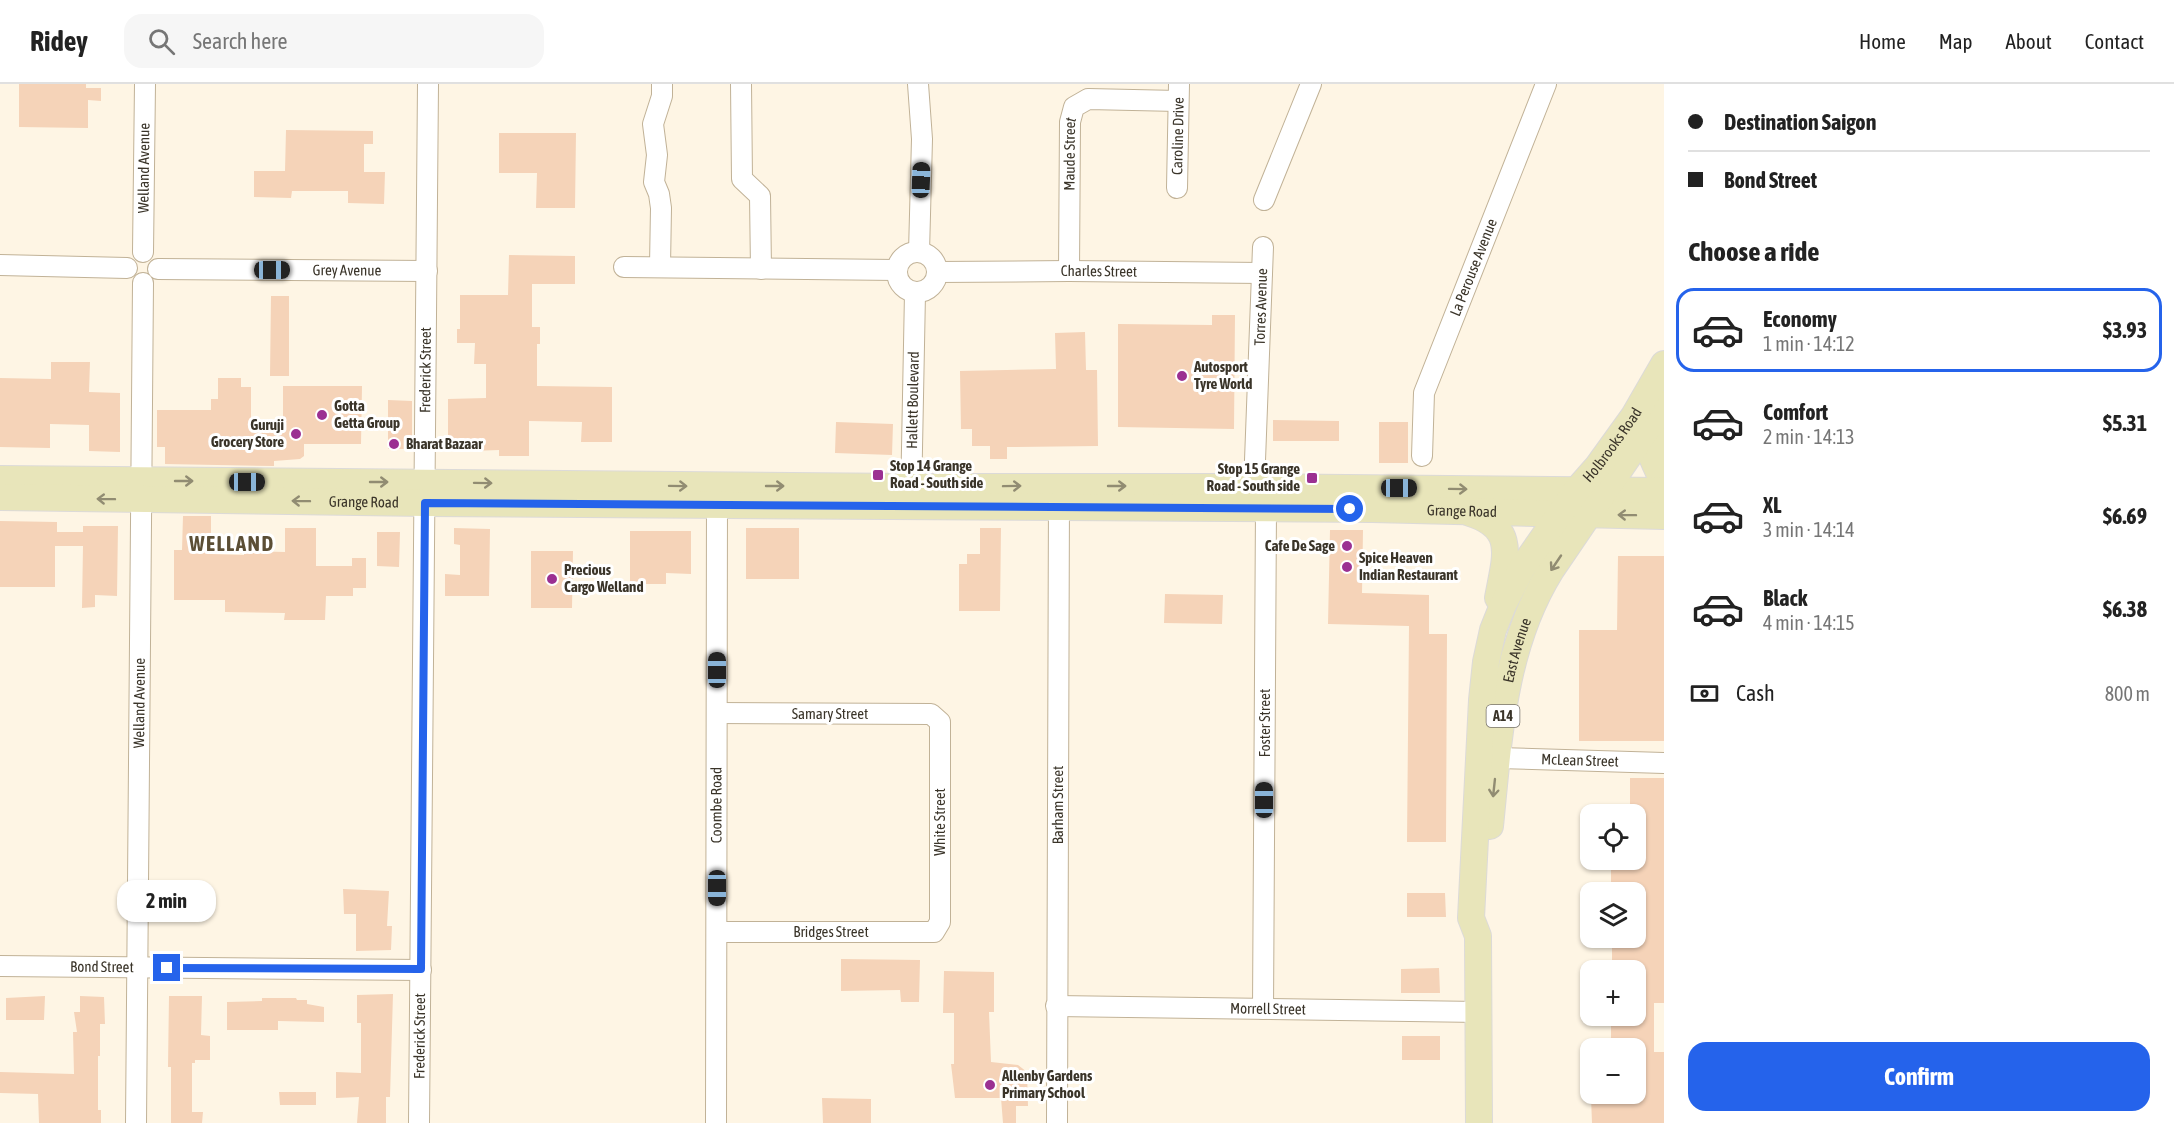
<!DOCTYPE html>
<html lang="en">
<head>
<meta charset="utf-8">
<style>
	:root { --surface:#fff; --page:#f6f6f6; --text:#222; --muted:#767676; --line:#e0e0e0; --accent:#2563eb }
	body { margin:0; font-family:"Asap Condensed",sans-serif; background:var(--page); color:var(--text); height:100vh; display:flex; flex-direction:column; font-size:22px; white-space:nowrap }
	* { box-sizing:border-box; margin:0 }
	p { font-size:20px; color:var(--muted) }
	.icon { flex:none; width:33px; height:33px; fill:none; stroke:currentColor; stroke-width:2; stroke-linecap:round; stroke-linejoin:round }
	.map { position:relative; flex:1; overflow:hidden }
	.side { display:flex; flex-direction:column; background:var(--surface); width:510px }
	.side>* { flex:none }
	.guide { display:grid; align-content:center; height:132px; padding:0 24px; background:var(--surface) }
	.tools { position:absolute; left:1580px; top:720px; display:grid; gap:12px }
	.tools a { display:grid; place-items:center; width:66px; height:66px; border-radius:12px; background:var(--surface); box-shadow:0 2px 4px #0004; font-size:30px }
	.end { position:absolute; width:27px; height:27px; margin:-14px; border:8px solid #2563eb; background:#fff; box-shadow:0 0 0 3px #fff }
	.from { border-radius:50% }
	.bubble { position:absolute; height:42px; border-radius:18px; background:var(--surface); box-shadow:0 2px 4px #0004; font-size:20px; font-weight:700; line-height:42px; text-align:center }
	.car { position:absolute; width:18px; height:36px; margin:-18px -9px; border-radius:8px; box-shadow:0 0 4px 2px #0007; background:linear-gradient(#222 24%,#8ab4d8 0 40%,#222 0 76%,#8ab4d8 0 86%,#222 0) }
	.guide b { display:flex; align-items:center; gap:21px; height:57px; font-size:22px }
	.guide b+b { border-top:2px solid var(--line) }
	.guide i { width:15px; height:15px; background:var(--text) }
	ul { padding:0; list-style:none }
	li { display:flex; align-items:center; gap:18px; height:84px; margin:0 12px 9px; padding:0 12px; border:3px solid transparent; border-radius:18px }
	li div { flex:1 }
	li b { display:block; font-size:22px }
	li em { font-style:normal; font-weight:700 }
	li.current { border-color:var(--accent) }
	li>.icon { width:54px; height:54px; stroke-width:1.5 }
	h2 { padding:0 24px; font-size:27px; line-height:72px }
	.pay { display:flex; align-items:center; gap:15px; height:66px; padding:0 24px; font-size:22px }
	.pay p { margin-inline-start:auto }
	.cta { display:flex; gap:12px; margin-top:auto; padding:12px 24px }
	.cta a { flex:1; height:69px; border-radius:18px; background:var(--accent); color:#fff; font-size:24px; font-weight:700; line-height:69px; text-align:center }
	header { display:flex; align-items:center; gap:36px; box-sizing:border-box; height:84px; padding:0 30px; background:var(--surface); border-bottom:2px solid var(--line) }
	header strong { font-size:28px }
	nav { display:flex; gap:33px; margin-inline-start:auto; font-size:21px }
	.search { width:420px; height:54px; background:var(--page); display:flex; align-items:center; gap:15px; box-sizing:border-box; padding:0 21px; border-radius:18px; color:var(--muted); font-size:22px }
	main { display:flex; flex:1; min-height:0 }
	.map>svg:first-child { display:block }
</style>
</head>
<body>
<header>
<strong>Ridey</strong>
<div class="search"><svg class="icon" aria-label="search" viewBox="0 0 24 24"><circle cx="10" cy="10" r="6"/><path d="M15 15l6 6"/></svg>Search here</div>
<nav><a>Home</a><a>Map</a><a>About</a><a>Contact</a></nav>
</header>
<main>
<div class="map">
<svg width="1664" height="1039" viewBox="0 0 1664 1039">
	<rect width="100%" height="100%" fill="#fef5e4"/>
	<path fill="#f5d3b8" d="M 19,0 L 86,0 L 86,4 L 101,4 L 101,17 L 88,16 L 88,44 L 19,43 Z
		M 286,46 L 373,47 L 373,60 L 364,60 L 364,88 L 385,88 L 384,120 L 348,119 L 348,107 L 292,107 L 291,114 L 254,113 L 254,87 L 285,87 Z
		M 499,49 L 576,49 L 575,124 L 536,124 L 537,89 L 499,89 Z
		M 509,171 L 575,172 L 575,200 L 532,200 L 532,243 L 540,243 L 540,260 L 537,260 L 537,302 L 612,303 L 612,358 L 581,358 L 582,338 L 529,337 L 529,372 L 499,372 L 499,366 L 472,367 L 473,363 L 448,363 L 448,315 L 486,314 L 486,280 L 474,280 L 475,259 L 457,259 L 457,245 L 460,245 L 460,211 L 508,211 Z
		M 271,212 L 289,212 L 289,292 L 270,292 Z
		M 1212,231 L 1235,231 L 1234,345 L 1118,343 L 1118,240 L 1212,241 Z
		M 1085,248 L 1086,286 L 1097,286 L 1098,362 L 1007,363 L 1007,375 L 990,375 L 990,362 L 972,362 L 972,345 L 961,345 L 960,287 L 1056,285 L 1055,249 Z
		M 51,278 L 90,278 L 89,308 L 120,309 L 120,368 L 89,367 L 89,341 L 50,340 L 50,364 L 0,363 L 0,294 L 51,295 Z
		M 218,294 L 241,294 L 241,303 L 251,303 L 251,342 L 283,343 L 283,302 L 362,302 L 361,360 L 304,360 L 304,372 L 300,375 L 274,377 L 274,382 L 165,380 L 165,363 L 157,363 L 157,326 L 211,326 L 211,315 L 218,315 Z
		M 388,316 L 412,317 L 412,365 L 388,365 Z
		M 1273,336 L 1339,337 L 1339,357 L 1273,357 Z
		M 836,338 L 893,340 L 892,371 L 835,369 Z
		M 1379,338 L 1408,338 L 1408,379 L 1379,379 Z
		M 183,432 L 211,432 L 211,470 L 244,471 L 244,467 L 285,468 L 285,444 L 316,444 L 316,482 L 352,482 L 352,474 L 366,474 L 366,504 L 353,504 L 353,512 L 326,512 L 325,536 L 284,536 L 285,529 L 225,528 L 225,516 L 174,516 L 174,466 L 182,466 Z
		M 0,437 L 57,438 L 57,448 L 83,448 L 83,442 L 118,442 L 117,512 L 95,511 L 95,523 L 82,524 L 83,462 L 55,462 L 55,503 L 0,503 Z
		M 454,444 L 490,445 L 489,512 L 445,512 L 445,490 L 460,491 L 460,461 L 454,460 Z
		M 746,444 L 799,444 L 799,495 L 746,495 Z
		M 980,444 L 1001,444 L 1000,527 L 959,527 L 959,480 L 967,480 L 967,470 L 980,470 Z
		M 1330,446 L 1363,446 L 1362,509 L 1429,511 L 1429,550 L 1447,550 L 1446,758 L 1407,758 L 1409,542 L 1328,540 Z
		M 630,447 L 691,447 L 691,490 L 666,489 L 666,500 L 630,500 Z
		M 377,448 L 400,448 L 399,483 L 377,482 Z
		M 531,467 L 573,467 L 572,524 L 531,524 Z
		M 1618,472 L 1664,472 L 1664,657 L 1579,657 L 1579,546 L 1617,546 Z
		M 1165,510 L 1223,511 L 1222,540 L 1164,539 Z
		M 1630,694 L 1664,694 L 1664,919 L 1654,919 L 1654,968 L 1664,968 L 1664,1039 L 1592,1039 L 1591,1013 L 1599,1013 L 1598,1010 L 1635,1010 L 1635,964 L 1611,964 L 1611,932 L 1635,932 L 1635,886 L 1612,886 L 1612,854 L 1635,854 L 1635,808 L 1611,808 L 1611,776 L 1635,776 L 1635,730 L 1630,730 Z
		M 343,805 L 389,807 L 387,842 L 392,842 L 391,866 L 356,867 L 356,830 L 344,830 Z
		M 1407,809 L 1445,809 L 1446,833 L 1407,833 Z
		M 841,875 L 920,876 L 919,918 L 901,918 L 900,906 L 841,907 Z
		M 1439,884 L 1440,909 L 1401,909 L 1401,885 Z
		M 944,887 L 994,888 L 994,928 L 989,928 L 991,978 L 1018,981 L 1027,988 L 1028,1022 L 1016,1022 L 1016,1039 L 1003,1039 L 1001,1014 L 955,1014 L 951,980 L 954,980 L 954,929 L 943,929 Z
		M 393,910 L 390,1013 L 386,1013 L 386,1039 L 357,1039 L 359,1013 L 336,1014 L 336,988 L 361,989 L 361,939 L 357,939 L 357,911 Z
		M 45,912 L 44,936 L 6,936 L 6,914 Z
		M 80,912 L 104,913 L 105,940 L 100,940 L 100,972 L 98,972 L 98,1026 L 101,1026 L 101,1039 L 39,1039 L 38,1010 L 0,1009 L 0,988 L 74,990 L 73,948 L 77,948 L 74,928 L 80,928 Z
		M 169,912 L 202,912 L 201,951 L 210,952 L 210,976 L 195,976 L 195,979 L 192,979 L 192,1028 L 203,1028 L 202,1039 L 171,1039 L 171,983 L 168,983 Z
		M 262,914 L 296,914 L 297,916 L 307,916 L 307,920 L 324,923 L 324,938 L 278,937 L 278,946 L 227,946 L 227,918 L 262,917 Z
		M 1402,952 L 1440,952 L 1440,976 L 1402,976 Z
		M 279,1008 L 316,1008 L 316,1021 L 280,1021 Z
		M 822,1014 L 871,1015 L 871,1039 L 823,1039 Z"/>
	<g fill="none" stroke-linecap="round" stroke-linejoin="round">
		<g stroke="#c1b297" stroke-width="22">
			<g id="minor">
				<path d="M 741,0 L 742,95 L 760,112 L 761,185"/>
				<path d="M 918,0 L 922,55 L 919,168"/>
				<path id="s1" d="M 1177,104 L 1179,0"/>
				<path d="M 1264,116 L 1311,0"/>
				<path d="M 1263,163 L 1254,403 L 1266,424 L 1263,925"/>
				<circle cx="917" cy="188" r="20"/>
				<path id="s2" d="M 143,168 L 145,0"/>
				<path d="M 0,181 L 127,184"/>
				<path d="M 660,182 L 661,124 L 659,110 L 654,98 L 657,71 L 653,40 L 662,12 L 662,0"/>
				<path d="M 624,183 L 896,186"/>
				<path id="s3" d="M 158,185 L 427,187"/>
				<path id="s4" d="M 1069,187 L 1070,38 L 1074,23 L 1088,15 L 1178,17"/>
				<path id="s5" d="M 937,188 L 1069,187 L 1262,189"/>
				<path id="s6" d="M 1422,372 L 1424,309 L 1546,0"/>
				<path id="s7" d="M 911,416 L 915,209"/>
				<path id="s8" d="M 1498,674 L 1664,679"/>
				<path id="s9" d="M 717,848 L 934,848 L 940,838 L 940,638 L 931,630 L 717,629"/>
				<path id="s10" d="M 0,882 L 421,886"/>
				<path id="s11" d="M 1056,922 L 1479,928"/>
				<path id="s12" d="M 136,1039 L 143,199"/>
				<path id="s13" d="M 419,1039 L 428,0"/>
				<path id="s14" d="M 716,1039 L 717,409"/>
				<path id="s15" d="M 1057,1039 L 1059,409"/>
			</g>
		</g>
		<g stroke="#dcdad8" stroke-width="28">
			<g id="major">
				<path d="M 1654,337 L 1652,373 L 1664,400"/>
				<path d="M 0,395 L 911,403 L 1254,403 L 1664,407"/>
				<path id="s16" d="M 0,413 L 425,419 L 1372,425 L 1664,432"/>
				<path d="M 1470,429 C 1518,444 1505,474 1498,514"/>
				<path id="s17" d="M 1490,742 C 1499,654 1503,563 1551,486 L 1664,320"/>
				<path id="s18" d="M 1479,1039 L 1478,852 L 1471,834 L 1482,616 L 1486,578 L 1493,546 L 1503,521 L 1522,484 L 1576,407 L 1598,382 L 1634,332 L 1664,280"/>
			</g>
		</g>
		<use href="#minor" stroke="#fff" stroke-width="20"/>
		<use href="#major" stroke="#e8e5ba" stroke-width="26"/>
	</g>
	<defs><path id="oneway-shaft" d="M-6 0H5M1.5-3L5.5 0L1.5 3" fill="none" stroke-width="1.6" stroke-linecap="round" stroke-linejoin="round" transform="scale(1.5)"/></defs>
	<g stroke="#918c72">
		<use href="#oneway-shaft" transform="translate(184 397)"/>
		<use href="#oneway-shaft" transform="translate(379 398)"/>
		<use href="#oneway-shaft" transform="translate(483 399) rotate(1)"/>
		<use href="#oneway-shaft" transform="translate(678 402) rotate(1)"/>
		<use href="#oneway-shaft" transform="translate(775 402)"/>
		<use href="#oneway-shaft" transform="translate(1012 402) rotate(-1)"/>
		<use href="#oneway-shaft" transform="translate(1117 402)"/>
		<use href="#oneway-shaft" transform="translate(1458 405) rotate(1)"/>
		<use href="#oneway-shaft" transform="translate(106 415) rotate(-179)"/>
		<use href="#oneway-shaft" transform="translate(301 417) rotate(-179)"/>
		<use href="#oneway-shaft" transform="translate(1627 431) rotate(-179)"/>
		<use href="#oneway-shaft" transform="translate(1556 479) rotate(124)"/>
		<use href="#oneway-shaft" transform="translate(1494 704) rotate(96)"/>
	</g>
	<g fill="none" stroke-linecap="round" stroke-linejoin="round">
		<path stroke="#2563eb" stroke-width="8" d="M 167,884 L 421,885 L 425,419 L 1350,425"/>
	</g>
	<g fill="#9b3092" stroke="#fff" stroke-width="2">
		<circle cx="1182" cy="292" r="6"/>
		<circle cx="322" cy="331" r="6"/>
		<circle cx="296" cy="350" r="6"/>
		<circle cx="394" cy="360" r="6"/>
		<rect x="872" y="385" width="12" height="12" rx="3"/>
		<rect x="1306" y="388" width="12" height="12" rx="3"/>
		<circle cx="1347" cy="462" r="6"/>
		<circle cx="1347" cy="483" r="6"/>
		<circle cx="552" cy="495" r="6"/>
		<circle cx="990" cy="1001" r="6"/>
	</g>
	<g text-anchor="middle" stroke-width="6" stroke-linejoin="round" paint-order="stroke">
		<rect fill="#fff" stroke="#757169" stroke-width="1.5" x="1486.5" y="621" width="33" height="22" rx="4.5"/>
		<g font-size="14" font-weight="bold" fill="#3a3429">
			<text x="1503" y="637">A14</text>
		</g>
		<g font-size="15" fill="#3a3429" stroke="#fff">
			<text dy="5" stroke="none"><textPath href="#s1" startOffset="52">Caroline Drive</textPath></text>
			<text dy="5" stroke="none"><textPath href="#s4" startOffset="117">Maude Street</textPath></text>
			<text dy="5" stroke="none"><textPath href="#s2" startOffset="84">Welland Avenue</textPath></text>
			<text dy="5" stroke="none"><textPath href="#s6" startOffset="198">La Perouse Avenue</textPath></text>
			<text dy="5" stroke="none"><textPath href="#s3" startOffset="189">Grey Avenue</textPath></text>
			<text dy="5" stroke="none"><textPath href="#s5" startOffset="162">Charles Street</textPath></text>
			<text transform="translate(1261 223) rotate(-88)" y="5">Torres Avenue</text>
			<text dy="5" stroke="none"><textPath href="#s13" startOffset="753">Frederick Street</textPath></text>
			<text dy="5" stroke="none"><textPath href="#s7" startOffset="100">Hallett Boulevard</textPath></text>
			<text dy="5" stroke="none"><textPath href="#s18" startOffset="717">Holbrooks Road</textPath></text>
			<text dy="5" stroke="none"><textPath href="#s16" startOffset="364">Grange Road</textPath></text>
			<text dy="5" stroke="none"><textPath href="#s16" startOffset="1462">Grange Road</textPath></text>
			<text dy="5" stroke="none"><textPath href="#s17" startOffset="178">East Avenue</textPath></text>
			<text dy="5" stroke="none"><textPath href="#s12" startOffset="420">Welland Avenue</textPath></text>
			<text x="830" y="635">Samary Street</text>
			<text transform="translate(1265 639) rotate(-90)" y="5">Foster Street</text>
			<text dy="5" stroke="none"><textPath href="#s8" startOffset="82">McLean Street</textPath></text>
			<text dy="5" stroke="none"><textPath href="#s14" startOffset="318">Coombe Road</textPath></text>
			<text dy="5" stroke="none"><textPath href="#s15" startOffset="318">Barham Street</textPath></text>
			<text transform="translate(940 738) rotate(-90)" y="5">White Street</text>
			<text dy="5" stroke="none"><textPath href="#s9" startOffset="114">Bridges Street</textPath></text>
			<text dy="5" stroke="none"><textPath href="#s10" startOffset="102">Bond Street</textPath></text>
			<text dy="5" stroke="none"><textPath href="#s11" startOffset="212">Morrell Street</textPath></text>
			<text dy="5" stroke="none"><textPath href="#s13" startOffset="87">Frederick Street</textPath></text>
		</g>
		<g font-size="15" font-weight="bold" fill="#3a3429" stroke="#fff" text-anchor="start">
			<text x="1194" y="288">Autosport<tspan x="1194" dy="17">Tyre World</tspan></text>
			<text x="334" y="327">Gotta<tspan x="334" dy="17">Getta Group</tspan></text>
			<text x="284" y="346" text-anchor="end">Guruji<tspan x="284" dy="17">Grocery Store</tspan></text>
			<text x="406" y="365">Bharat Bazaar</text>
			<text x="890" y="387">Stop 14 Grange<tspan x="890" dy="17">Road - South side</tspan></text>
			<text x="1300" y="390" text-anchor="end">Stop 15 Grange<tspan x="1300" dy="17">Road - South side</tspan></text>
			<text x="1335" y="467" text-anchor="end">Cafe De Sage</text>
			<text x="1359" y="479">Spice Heaven<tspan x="1359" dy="17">Indian Restaurant</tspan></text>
			<text x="564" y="491">Precious<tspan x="564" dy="17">Cargo Welland</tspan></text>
			<text x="1002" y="997">Allenby Gardens<tspan x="1002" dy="17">Primary School</tspan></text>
		</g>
		<g font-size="21" font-weight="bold" letter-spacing="1.5" fill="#5b4e35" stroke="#fff">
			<text x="232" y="467">WELLAND</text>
		</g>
	</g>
</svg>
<div class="tools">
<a><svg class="icon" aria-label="locate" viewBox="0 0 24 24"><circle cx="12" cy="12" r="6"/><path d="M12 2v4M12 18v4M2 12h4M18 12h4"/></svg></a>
<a><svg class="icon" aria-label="layers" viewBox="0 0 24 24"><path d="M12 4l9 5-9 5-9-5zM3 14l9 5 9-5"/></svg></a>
<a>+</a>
<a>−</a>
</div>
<i class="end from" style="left:1350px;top:425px"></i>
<i class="end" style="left:167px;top:884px"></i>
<div class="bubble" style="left:117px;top:796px;width:99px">2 min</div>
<i class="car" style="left:921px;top:96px;rotate:2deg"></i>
<i class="car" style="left:272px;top:186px;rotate:90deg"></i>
<i class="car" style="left:247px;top:398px;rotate:90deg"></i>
<i class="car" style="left:1399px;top:404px;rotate:90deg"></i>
<i class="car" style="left:717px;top:586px;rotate:0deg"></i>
<i class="car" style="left:1264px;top:716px;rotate:0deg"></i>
<i class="car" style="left:717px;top:804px;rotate:180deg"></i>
</div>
<section class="side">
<div class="guide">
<b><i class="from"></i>Destination Saigon</b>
<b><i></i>Bond Street</b>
</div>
<h2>Choose a ride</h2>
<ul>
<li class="current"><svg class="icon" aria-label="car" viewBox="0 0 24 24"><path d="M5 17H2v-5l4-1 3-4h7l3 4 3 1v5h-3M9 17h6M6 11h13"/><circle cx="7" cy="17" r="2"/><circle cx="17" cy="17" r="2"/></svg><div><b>Economy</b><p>1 min · 14:12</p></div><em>$3.93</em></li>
<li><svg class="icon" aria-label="car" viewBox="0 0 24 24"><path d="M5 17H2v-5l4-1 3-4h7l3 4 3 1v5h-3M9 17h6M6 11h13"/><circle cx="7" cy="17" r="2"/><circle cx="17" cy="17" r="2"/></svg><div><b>Comfort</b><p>2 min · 14:13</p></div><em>$5.31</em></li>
<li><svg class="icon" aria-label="car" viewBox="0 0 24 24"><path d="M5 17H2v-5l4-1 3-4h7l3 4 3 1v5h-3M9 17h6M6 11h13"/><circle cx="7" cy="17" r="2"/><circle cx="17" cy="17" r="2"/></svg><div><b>XL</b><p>3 min · 14:14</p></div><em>$6.69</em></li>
<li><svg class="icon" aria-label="car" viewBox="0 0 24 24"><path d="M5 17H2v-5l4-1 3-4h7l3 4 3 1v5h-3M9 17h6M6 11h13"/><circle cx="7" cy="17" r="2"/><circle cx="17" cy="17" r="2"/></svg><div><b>Black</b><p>4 min · 14:15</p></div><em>$6.38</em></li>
</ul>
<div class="pay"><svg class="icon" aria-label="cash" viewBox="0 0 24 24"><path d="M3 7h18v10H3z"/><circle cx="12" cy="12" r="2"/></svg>Cash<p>800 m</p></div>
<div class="cta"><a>Confirm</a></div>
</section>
</main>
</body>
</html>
